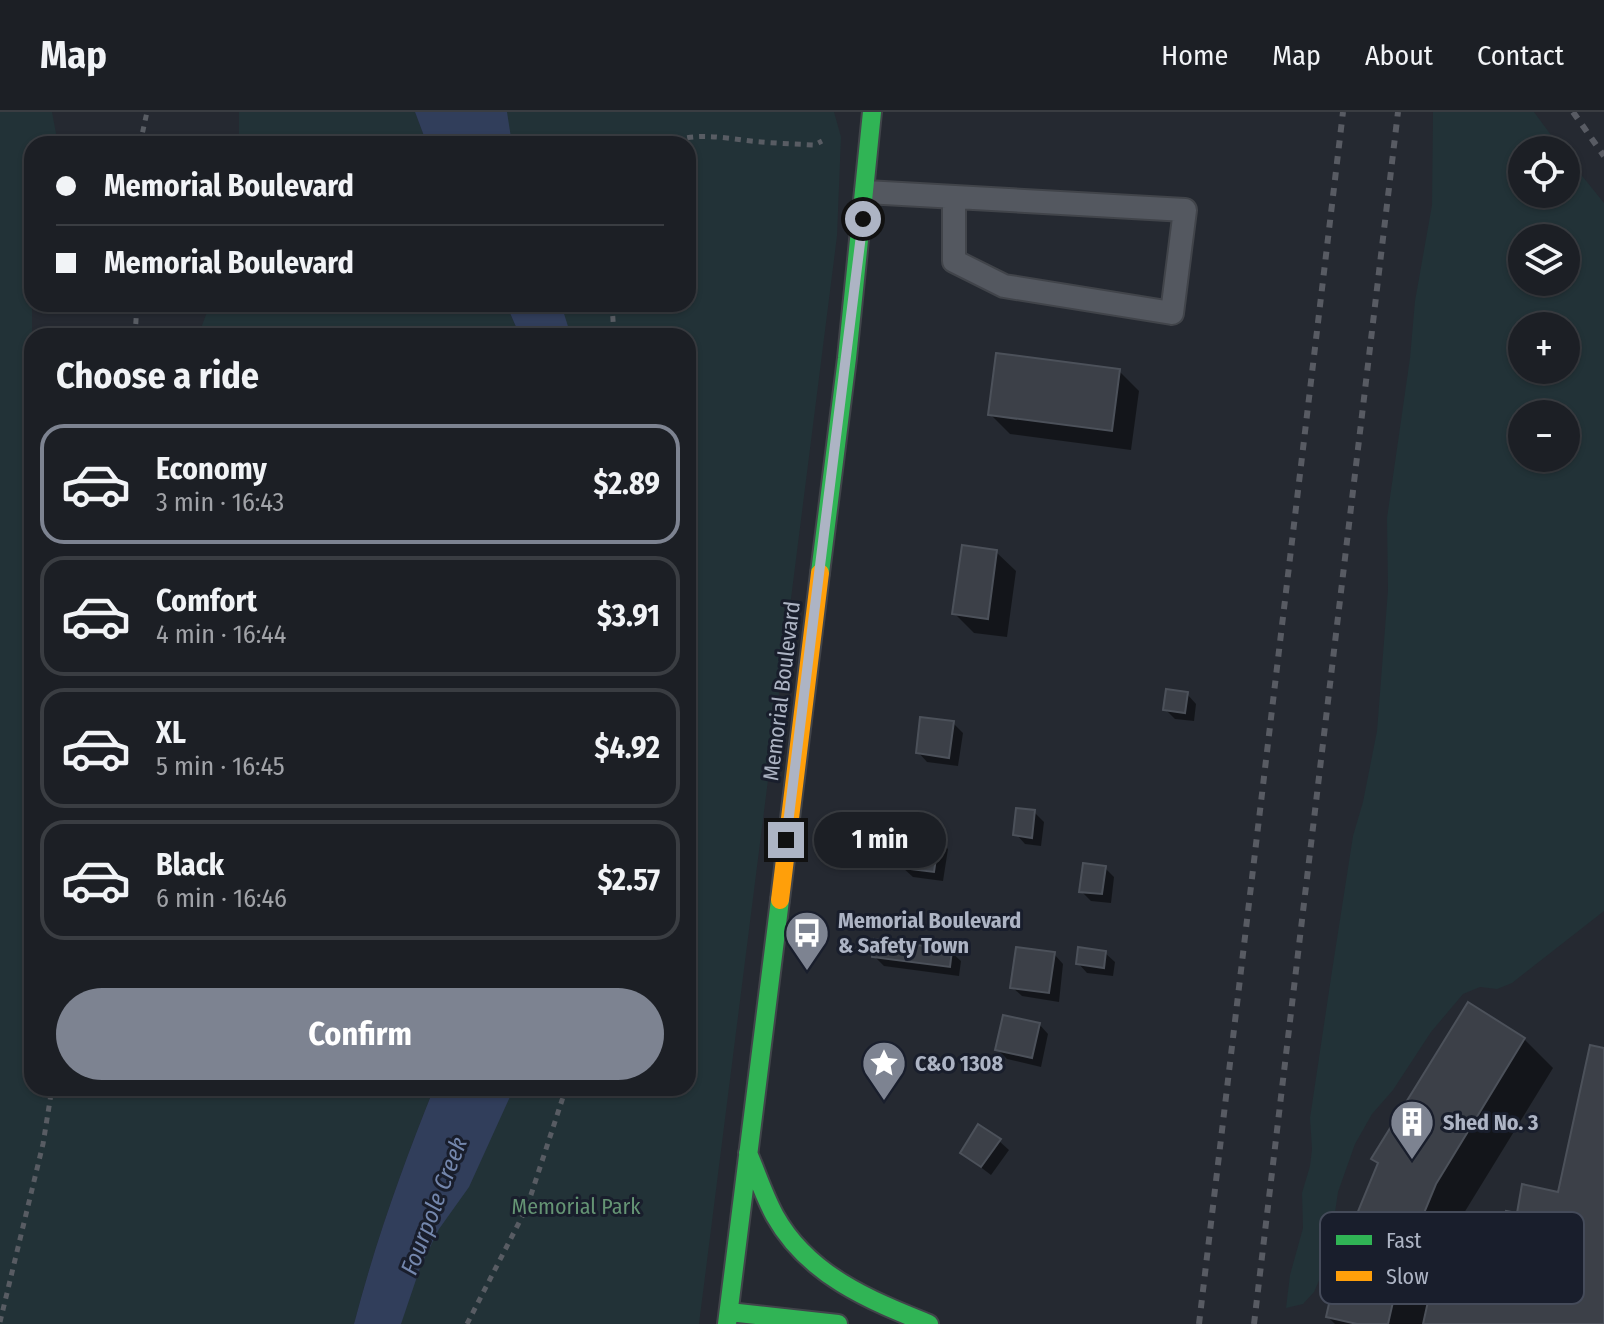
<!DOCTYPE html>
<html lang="en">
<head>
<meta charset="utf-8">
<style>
	:root { --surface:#1c1f25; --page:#292c32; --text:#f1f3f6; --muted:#a0a2a7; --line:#3a3d42; --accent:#7d8391 }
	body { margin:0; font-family:"Fira Sans Condensed",sans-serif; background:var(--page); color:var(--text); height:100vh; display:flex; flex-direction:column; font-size:30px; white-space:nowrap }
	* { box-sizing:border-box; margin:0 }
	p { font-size:26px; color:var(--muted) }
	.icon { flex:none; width:44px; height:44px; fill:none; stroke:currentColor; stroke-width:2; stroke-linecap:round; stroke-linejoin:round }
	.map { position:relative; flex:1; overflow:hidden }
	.panel { position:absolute; left:24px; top:216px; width:672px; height:768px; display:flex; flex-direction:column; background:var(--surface); border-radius:24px; box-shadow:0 2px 6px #0004,0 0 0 2px var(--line) }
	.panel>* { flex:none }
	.banner { position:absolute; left:24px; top:24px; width:672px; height:176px; border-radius:24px; box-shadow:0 2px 6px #0004,0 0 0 2px var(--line); display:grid; align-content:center; height:176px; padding:0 32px; background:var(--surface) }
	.fabs { position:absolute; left:1508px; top:24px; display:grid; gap:16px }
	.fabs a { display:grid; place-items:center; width:72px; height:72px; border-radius:50%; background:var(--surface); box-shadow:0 2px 6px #0004,0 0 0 2px var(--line); font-size:40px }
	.end { position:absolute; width:36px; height:36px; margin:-18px; border:10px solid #adb4c4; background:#111; box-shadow:0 0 0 4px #111 }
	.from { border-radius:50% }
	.bubble { position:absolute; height:56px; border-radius:28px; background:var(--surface); box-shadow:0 2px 6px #0004,0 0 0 2px var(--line); font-size:26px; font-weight:700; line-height:56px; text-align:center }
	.banner b { display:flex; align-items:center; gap:28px; height:76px; font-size:30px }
	.banner b+b { border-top:2px solid var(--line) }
	.banner i { width:20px; height:20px; background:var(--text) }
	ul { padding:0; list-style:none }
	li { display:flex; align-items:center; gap:24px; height:120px; margin:0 16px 12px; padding:0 16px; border:4px solid var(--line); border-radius:24px }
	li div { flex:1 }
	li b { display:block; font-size:30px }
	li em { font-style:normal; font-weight:700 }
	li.current { border-color:var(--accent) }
	li>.icon { width:72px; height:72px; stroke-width:1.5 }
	h2 { padding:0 32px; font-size:36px; line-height:96px }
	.action { display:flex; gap:16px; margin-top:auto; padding:16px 32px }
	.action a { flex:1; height:92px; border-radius:48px; background:var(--accent); color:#fff; font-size:32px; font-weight:700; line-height:92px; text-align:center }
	header { display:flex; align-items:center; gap:48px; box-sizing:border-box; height:112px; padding:0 40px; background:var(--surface); border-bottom:2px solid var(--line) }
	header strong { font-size:38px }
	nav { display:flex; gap:44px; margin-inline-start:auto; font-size:28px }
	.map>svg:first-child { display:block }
</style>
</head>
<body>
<header>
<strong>Map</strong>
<nav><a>Home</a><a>Map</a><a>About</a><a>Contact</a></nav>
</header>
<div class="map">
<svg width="1604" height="1212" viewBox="0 0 1604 1212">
	<rect width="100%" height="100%" fill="#252931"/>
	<path fill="#223237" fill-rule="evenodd" d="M 0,0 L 52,0 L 58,32 L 32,32 L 32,976 L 434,976 C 403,1053 375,1131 354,1212 L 0,1212 Z
		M 239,0 L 415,0 L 427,32 L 239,32 Z
		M 475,0 L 834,0 L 841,25 L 837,124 L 699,1212 L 378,1212 L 489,976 L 688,976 L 688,224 L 546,224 L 538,192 L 688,192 L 688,32 L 486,32 Z
		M 1433,0 L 1534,0 L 1562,38 L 1522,38 L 1522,82 L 1566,82 L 1566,44 L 1604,91 L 1604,799 L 1512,871 L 1497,877 L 1480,875 L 1463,882 L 1431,920 L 1393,978 L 1372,1002 L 1355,1032 L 1338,1080 L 1328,1148 L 1314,1180 L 1303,1192 L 1286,1196 L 1290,1163 L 1303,1116 L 1302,1081 L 1310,1054 L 1312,1037 L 1310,1006 L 1332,859 L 1353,724 L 1363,690 L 1377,619 L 1388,478 L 1387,406 L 1410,246 L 1415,189 L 1432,93 ZM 1522,126 L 1566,126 L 1566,170 L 1522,170 ZM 1522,214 L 1566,214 L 1566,258 L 1522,258 ZM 1522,302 L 1566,302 L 1566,346 L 1522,346 Z
		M 210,192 L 506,192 L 520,224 L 198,224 Z"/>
	<path fill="#313e5b" d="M 415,0 L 507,0 L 512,32 L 427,32 Z
		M 506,192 L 561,192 L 571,224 L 520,224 Z
		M 434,976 L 514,976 L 469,1075 L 439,1117 L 421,1153 L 401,1212 L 354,1212 C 375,1131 403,1053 434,976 Z"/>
	<path fill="#0007" d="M 1119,259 L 1139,279 L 1131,338 L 1010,322 L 990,302 Z
		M 996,440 L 1016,459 L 1007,525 L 974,521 L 954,501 Z
		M 1187,582 L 1196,592 L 1194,609 L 1175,607 L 1165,597 Z
		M 953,611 L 963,621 L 958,654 L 927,650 L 918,640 Z
		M 1034,700 L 1044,710 L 1041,734 L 1025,732 L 1016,722 Z
		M 938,727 L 948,737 L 943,769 L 913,765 L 903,756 Z
		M 1105,756 L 1114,765 L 1111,791 L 1091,789 L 1081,779 Z
		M 951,840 L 961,849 L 959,864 L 884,854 L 874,844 Z
		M 1105,841 L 1115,850 L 1113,864 L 1087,861 L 1078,851 Z
		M 1054,842 L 1063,852 L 1059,890 L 1022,884 L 1012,875 Z
		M 1468,892 L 1524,927 L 1553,956 L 1464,1101 L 1444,1150 L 1494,1161 L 1518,1104 L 1559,1083 L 1604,938 L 1604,1212 L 1335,1212 L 1328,1205 L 1379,1052 L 1374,1047 Z
		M 1039,912 L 1048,922 L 1041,955 L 1007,947 L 998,938 Z
		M 999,1029 L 1009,1038 L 991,1063 L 962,1041 Z"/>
	<path fill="#3c4048" stroke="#4c515a" stroke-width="2" d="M 996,241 L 1120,257 L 1112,319 L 988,303 Z
		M 962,433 L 997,438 L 988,507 L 952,502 Z
		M 1166,577 L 1188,580 L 1185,601 L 1163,598 Z
		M 920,605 L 954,609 L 949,646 L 916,641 Z
		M 1016,696 L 1035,698 L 1032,726 L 1013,723 Z
		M 905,721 L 939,726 L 934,760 L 901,756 Z
		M 1083,751 L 1106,754 L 1102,782 L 1079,780 Z
		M 874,827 L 952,838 L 950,855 L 872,845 Z
		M 1016,835 L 1055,840 L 1049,881 L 1010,876 Z
		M 1078,835 L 1106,839 L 1104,856 L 1076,852 Z
		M 1468,890 L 1525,926 L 1436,1072 L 1400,1159 L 1388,1212 L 1357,1212 L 1326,1205 L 1340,1143 L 1378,1051 L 1371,1047 Z
		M 1003,903 L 1040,911 L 1032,946 L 995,938 Z
		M 1590,933 L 1604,936 L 1604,1212 L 1423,1212 L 1429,1185 L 1400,1178 L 1408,1140 L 1493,1159 L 1506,1099 L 1517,1101 L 1522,1072 L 1558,1080 Z
		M 978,1012 L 1001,1027 L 981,1055 L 960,1041 Z"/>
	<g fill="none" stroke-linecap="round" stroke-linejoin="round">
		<g stroke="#41444a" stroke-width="26">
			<path id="lane" d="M 866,80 L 1185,98 L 1172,201 L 1004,174 L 954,149 L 954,85"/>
		</g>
		<g stroke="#41444a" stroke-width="22">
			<path id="fast" d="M 820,461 L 847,246 L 872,0
				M 748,1041 C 757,1062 764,1084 775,1104 C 808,1163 869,1188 929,1212
				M 729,1200 L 838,1212
				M 727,1212 L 780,788"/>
		</g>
		<g stroke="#41444a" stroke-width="22">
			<path id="slow" d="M 780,788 L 820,461"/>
		</g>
		<path stroke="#585c63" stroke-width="5" stroke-dasharray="6 6" stroke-linecap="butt" d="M 140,32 L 147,0
			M 664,32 C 696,20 717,25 751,29 C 771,31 793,32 814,33 L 822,29
			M 612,192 L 614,224
			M 135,224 L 137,192
			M 0,1210 L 43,1032 L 52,976
			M 467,1212 L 527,1095 L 566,976"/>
		<use href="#lane" stroke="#545860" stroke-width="22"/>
		<use href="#fast" stroke="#30b455" stroke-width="18"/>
		<use href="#slow" stroke="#ff9f0a" stroke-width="18"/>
		<path stroke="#585b63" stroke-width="6" stroke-dasharray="8 8" stroke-linecap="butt" d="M 1573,0 L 1604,44
			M 1199,1212 L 1343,0
			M 1254,1212 L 1398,0"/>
	</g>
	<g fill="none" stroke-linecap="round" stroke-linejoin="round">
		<path stroke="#adb4c4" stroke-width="10" d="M 786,728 L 863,107"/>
	</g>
	<defs>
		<g id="bus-pin" transform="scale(2.3)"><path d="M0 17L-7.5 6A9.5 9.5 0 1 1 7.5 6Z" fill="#7d8391" stroke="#191e2c"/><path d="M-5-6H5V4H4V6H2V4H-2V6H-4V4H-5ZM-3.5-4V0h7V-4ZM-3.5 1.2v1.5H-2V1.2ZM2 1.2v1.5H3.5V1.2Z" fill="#fff"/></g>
		<g id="sight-pin" transform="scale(2.3)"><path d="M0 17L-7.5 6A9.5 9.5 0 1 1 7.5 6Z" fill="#7d8391" stroke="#191e2c"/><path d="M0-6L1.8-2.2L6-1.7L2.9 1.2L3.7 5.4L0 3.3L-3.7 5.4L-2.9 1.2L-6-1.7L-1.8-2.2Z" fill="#fff"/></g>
		<g id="building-pin" transform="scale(2.3)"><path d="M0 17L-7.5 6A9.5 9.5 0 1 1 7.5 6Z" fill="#7d8391" stroke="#191e2c"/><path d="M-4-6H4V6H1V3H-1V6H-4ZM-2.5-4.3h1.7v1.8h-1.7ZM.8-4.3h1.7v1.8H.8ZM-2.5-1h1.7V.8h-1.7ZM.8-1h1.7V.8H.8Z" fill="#fff"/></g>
	</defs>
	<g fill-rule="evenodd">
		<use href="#bus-pin" x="807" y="821"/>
		<use href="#sight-pin" x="884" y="951"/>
		<use href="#building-pin" x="1412" y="1010"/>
	</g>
	<g text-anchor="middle" stroke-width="6" stroke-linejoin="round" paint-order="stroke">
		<g font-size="22" fill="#adb4c4" stroke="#191e2c">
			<text transform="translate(781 579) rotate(-83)" y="8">Memorial Boulevard</text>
		</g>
		<g font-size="22" font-weight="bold" fill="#adb4c4" stroke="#191e2c" text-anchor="start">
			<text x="838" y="816">Memorial Boulevard<tspan x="838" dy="25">&amp; Safety Town</tspan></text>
			<text x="915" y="959">C&amp;O 1308</text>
			<text x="1443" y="1018">Shed No. 3</text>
		</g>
		<g font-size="22" fill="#659474" stroke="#191e2c">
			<text x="576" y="1102">Memorial Park</text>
		</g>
		<g font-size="24" font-style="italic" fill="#7487ad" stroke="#191e2c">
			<text transform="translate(434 1094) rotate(-69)" y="8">Fourpole Creek</text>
		</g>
	</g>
	<rect x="1320" y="1100" width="264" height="92" rx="12" fill="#191e2c" stroke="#454b5a" stroke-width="2"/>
	<rect x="1336" y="1123" width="36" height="10" fill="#30b455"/>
	<rect x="1336" y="1159" width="36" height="10" fill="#ff9f0a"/>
	<g font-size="22" fill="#adb4c4">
		<text x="1386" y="1136">Fast</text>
		<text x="1386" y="1172">Slow</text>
	</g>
</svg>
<div class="fabs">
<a><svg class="icon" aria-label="locate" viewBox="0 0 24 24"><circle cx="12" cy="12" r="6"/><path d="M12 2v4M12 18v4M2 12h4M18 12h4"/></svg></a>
<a><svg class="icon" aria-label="layers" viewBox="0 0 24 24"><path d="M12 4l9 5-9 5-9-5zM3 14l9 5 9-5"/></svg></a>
<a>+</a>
<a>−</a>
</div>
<i class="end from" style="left:863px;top:107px"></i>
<i class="end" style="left:786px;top:728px"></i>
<div class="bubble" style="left:814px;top:700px;width:132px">1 min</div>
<div class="banner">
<b><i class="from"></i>Memorial Boulevard</b>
<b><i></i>Memorial Boulevard</b>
</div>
<section class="panel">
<h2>Choose a ride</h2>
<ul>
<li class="current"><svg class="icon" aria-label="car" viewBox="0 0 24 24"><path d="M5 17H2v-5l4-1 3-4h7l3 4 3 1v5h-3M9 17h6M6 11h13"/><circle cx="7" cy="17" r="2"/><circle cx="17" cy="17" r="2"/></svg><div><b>Economy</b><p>3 min · 16:43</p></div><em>$2.89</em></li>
<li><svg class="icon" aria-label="car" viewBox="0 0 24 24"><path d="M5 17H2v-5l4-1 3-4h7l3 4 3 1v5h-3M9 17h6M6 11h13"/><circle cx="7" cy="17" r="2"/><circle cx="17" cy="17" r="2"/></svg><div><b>Comfort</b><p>4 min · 16:44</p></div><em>$3.91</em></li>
<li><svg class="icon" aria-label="car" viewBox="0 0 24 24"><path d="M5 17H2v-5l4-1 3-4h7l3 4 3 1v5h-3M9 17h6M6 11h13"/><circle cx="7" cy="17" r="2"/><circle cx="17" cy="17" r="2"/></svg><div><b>XL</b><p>5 min · 16:45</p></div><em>$4.92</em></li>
<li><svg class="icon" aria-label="car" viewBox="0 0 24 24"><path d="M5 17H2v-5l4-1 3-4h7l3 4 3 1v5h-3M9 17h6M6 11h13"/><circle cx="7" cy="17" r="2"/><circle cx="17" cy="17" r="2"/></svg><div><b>Black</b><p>6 min · 16:46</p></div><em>$2.57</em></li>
</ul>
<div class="action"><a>Confirm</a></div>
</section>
</div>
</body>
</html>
